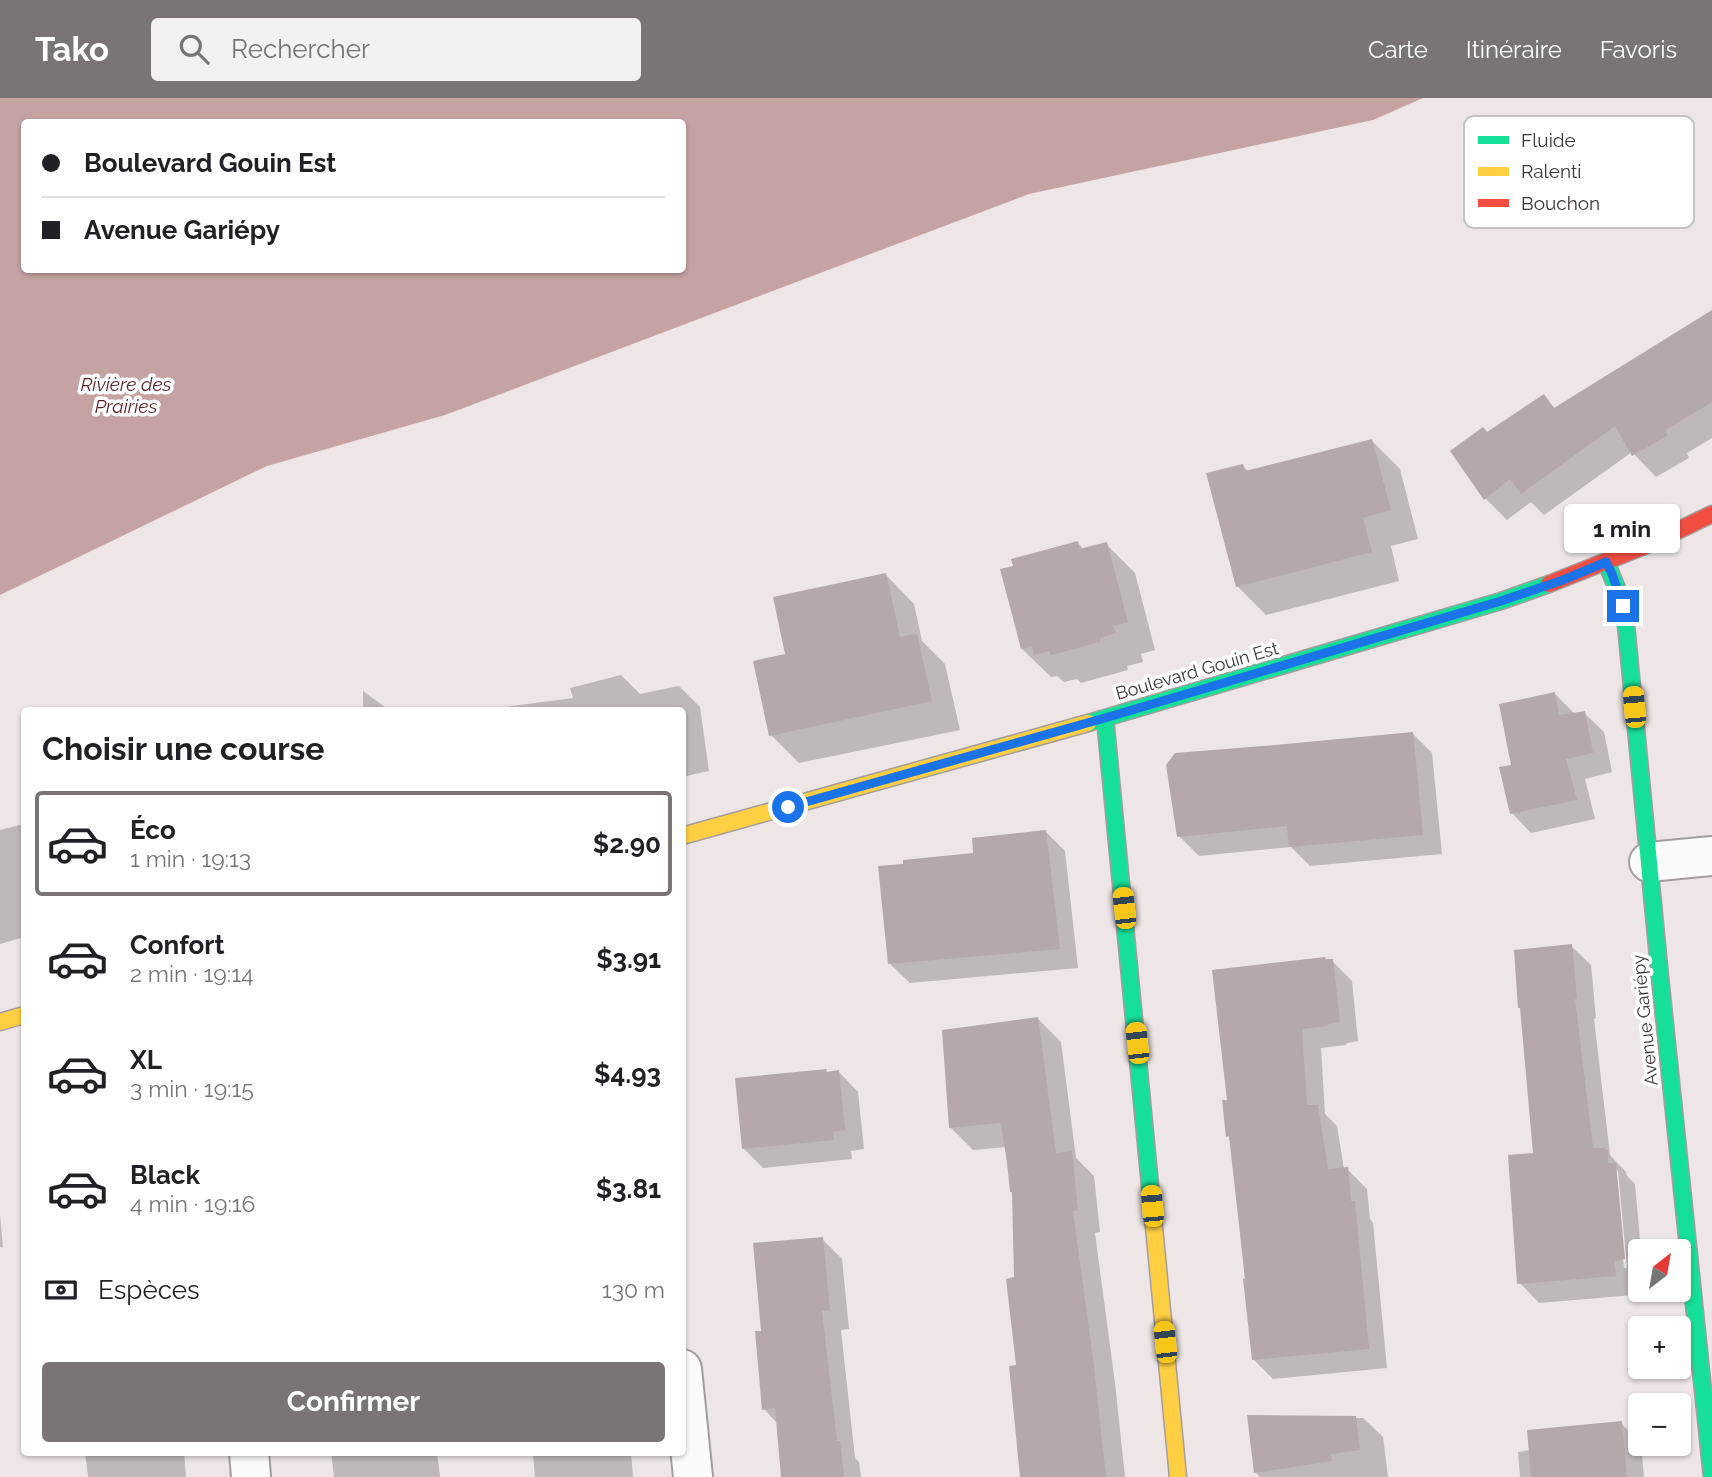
<!DOCTYPE html>
<html lang="fr">
<head>
<meta charset="utf-8">
<style>
	:root { --surface:#fff; --page:#f2f2f2; --text:#202124; --muted:#757577; --line:#e0e0e0; --accent:#7a7474 }
	body { margin:0; font-family:Raleway,sans-serif; background:var(--page); color:var(--text); height:100vh; display:flex; flex-direction:column; font-size:26px; white-space:nowrap }
	* { box-sizing:border-box; margin:0 }
	p { font-size:23px; color:var(--muted) }
	.icon { flex:none; width:38px; height:38px; fill:none; stroke:currentColor; stroke-width:2; stroke-linecap:round; stroke-linejoin:round }
	.map { position:relative; flex:1; overflow:hidden }
	.sheet { position:absolute; left:21px; top:609px; width:665px; height:749px; display:flex; flex-direction:column; background:var(--surface); border-radius:7px; box-shadow:0 2px 5px #0004 }
	.sheet>* { flex:none }
	.guide { position:absolute; left:21px; top:21px; width:665px; height:154px; border-radius:7px; box-shadow:0 2px 5px #0004; display:grid; align-content:center; height:154px; padding:0 21px; background:var(--surface) }
	.needle { width:46px; rotate:31deg }
	.buttons { position:absolute; left:1628px; top:1141px; display:grid; gap:14px }
	.buttons a { display:grid; place-items:center; width:63px; height:63px; border-radius:7px; background:var(--surface); box-shadow:0 2px 5px #0004; font-size:35px }
	.end { position:absolute; width:32px; height:32px; margin:-16px; border:9px solid #1a73e8; background:#fff; box-shadow:0 0 0 4px #fff }
	.from { border-radius:50% }
	.bubble { position:absolute; height:49px; border-radius:7px; background:var(--surface); box-shadow:0 2px 5px #0004; font-size:23px; font-weight:700; line-height:49px; text-align:center }
	.car { position:absolute; width:21px; height:42px; margin:-21px -10px; border-radius:9px; box-shadow:0 0 5px 2px #0007; background:linear-gradient(#f5c518 24%,#345 0 40%,#f5c518 0 76%,#345 0 86%,#f5c518 0) }
	.guide b { display:flex; align-items:center; gap:24px; height:66px; font-size:26px }
	.guide b+b { border-top:2px solid var(--line) }
	.guide i { width:18px; height:18px; background:var(--text) }
	ul { padding:0; list-style:none }
	li { display:flex; align-items:center; gap:21px; height:105px; margin:0 14px 10px; padding:0 7px; border:4px solid transparent; border-radius:7px }
	li div { flex:1 }
	li b { display:block; font-size:26px }
	li em { font-style:normal; font-weight:700 }
	li.selected { border-color:var(--accent) }
	li>.icon { width:63px; height:63px; stroke-width:1.5 }
	h2 { padding:0 21px; font-size:32px; line-height:84px }
	.pay { display:flex; align-items:center; gap:18px; height:77px; padding:0 21px; font-size:26px }
	.pay p { margin-inline-start:auto }
	.button { display:flex; gap:14px; margin-top:auto; padding:14px 21px }
	.button a { flex:1; height:80px; border-radius:7px; background:var(--accent); color:#fff; font-size:28px; font-weight:700; line-height:80px; text-align:center }
	header { display:flex; align-items:center; gap:42px; box-sizing:border-box; height:98px; padding:0 35px; background:var(--accent); color:#fff }
	header strong { font-size:33px }
	nav { display:flex; gap:38px; margin-inline-start:auto; font-size:24px }
	.search { width:490px; height:63px; background:var(--page); display:flex; align-items:center; gap:18px; box-sizing:border-box; padding:0 24px; border-radius:7px; color:var(--muted); font-size:26px }
	.map>svg:first-child { display:block }
</style>
</head>
<body>
<header>
<strong>Tako</strong>
<div class="search"><svg class="icon" aria-label="search" viewBox="0 0 24 24"><circle cx="10" cy="10" r="6"/><path d="M15 15l6 6"/></svg>Rechercher</div>
<nav><a>Carte</a><a>Itinéraire</a><a>Favoris</a></nav>
</header>
<div class="map">
<svg width="1712" height="1379" viewBox="0 0 1712 1379">
	<rect width="100%" height="100%" fill="#eee6e6"/>
	<path fill="#c6a3a3" fill-rule="evenodd" d="M 0,0 L 1423,0 L 1373,22 L 1029,96 L 445,317 L 267,368 L 0,497 ZM 24,24 L 682,24 L 682,172 L 24,172 Z"/>
	<path fill="#0003" fill-rule="evenodd" d="M 1712,215 L 1712,340 L 1687,355 L 1689,360 L 1656,379 L 1632,354 L 1544,417 L 1531,404 L 1507,422 L 1485,400 L 1488,336 L 1543,299 L 1555,311 Z
		M 1372,343 L 1400,371 L 1418,441 L 1391,448 L 1399,483 L 1266,517 L 1237,488 L 1243,368 L 1249,374 Z
		M 1078,445 L 1084,452 L 1106,446 L 1135,475 L 1155,552 L 1141,556 L 1143,564 L 1127,568 L 1128,572 L 1081,585 L 1077,581 L 1064,584 L 1057,578 L 1051,579 L 1022,551 Z
		M 886,477 L 914,506 L 922,543 L 945,566 L 960,632 L 799,665 L 771,637 L 787,558 Z
		M 621,577 L 640,596 L 679,588 L 700,609 L 709,673 L 682,679 L 682,612 L 480,612 L 573,600 L 570,590 Z
		M 363,593 L 389,612 L 363,612 Z
		M 1555,596 L 1575,616 L 1584,615 L 1604,634 L 1612,674 L 1585,681 L 1595,721 L 1531,735 L 1512,715 L 1513,668 Z
		M 1412,635 L 1432,655 L 1442,756 L 1310,768 L 1291,749 L 1199,758 L 1179,738 Z
		M 24,726 L 24,839 L 0,846 L 0,732 Z
		M 1046,734 L 1065,753 L 1078,870 L 910,885 L 890,866 L 975,756 Z
		M 1571,848 L 1591,867 L 1596,920 L 1594,921 L 1610,1057 L 1626,1074 L 1627,1078 L 1635,1086 L 1641,1153 L 1640,1181 L 1633,1182 L 1634,1197 L 1539,1205 L 1520,1185 L 1535,1057 ZM 1614,1069 L 1618,1073 L 1627,1170 L 1624,1170 Z
		M 1332,863 L 1352,883 L 1358,943 L 1347,945 L 1346,947 L 1321,950 L 1325,1016 L 1337,1028 L 1344,1071 L 1347,1071 L 1367,1091 L 1370,1121 L 1373,1125 L 1387,1270 L 1273,1281 L 1253,1261 L 1231,1042 L 1228,1038 L 1228,1003 Z
		M 1038,921 L 1061,944 L 1076,1060 L 1094,1078 L 1100,1134 L 1095,1135 L 1115,1285 L 1125,1379 L 1022,1379 L 1014,1096 L 1011,1094 L 1007,1049 L 973,1052 L 950,1029 Z
		M 826,973 L 828,975 L 839,974 L 858,994 L 864,1051 L 851,1053 L 852,1061 L 763,1070 L 743,1050 Z
		M 0,1118 L 3,1149 L 0,1149 Z
		M 822,1141 L 842,1161 L 849,1231 L 841,1232 L 855,1360 L 859,1364 L 861,1379 L 783,1379 L 778,1326 L 764,1311 L 763,1234 Z
		M 1249,1319 L 1363,1320 L 1383,1339 L 1388,1379 L 1260,1379 L 1255,1374 Z
		M 1621,1325 L 1641,1346 L 1644,1379 L 1520,1379 L 1518,1354 L 1530,1352 Z
		M 85,1354 L 184,1354 L 186,1379 L 88,1379 Z
		M 331,1354 L 437,1354 L 440,1379 L 334,1379 Z
		M 547,1354 L 631,1354 L 633,1379 L 535,1379 L 533,1357 L 547,1356 Z"/>
	<path fill="#b4a8a8" d="M 1712,212 L 1712,304 L 1666,332 L 1668,337 L 1632,358 L 1615,328 L 1521,396 L 1510,381 L 1484,402 L 1450,353 L 1483,329 L 1487,334 L 1544,296 L 1554,310 Z
		M 1372,341 L 1391,412 L 1363,420 L 1372,454 L 1236,489 L 1206,375 L 1243,366 L 1245,373 Z
		M 1078,443 L 1079,451 L 1107,444 L 1128,524 L 1113,528 L 1116,535 L 1100,540 L 1100,544 L 1051,557 L 1049,553 L 1034,557 L 1032,549 L 1021,551 L 1000,471 L 1013,468 L 1011,461 Z
		M 886,475 L 900,539 L 917,536 L 932,603 L 769,638 L 753,563 L 785,556 L 773,499 Z
		M 1555,594 L 1559,617 L 1585,613 L 1593,655 L 1566,661 L 1577,702 L 1510,716 L 1499,669 L 1511,667 L 1499,606 Z
		M 1413,634 L 1423,737 L 1289,749 L 1287,728 L 1177,739 L 1166,667 L 1175,655 L 1275,647 Z
		M 1046,732 L 1060,851 L 888,866 L 878,768 L 903,766 L 903,762 L 973,755 L 972,740 Z
		M 1572,846 L 1577,901 L 1575,901 L 1593,1050 L 1605,1050 L 1605,1052 L 1608,1052 L 1608,1065 L 1616,1065 L 1625,1161 L 1614,1163 L 1616,1178 L 1517,1186 L 1508,1057 L 1533,1055 L 1520,910 L 1518,910 L 1514,852 Z
		M 1325,859 L 1326,861 L 1333,861 L 1340,924 L 1328,926 L 1327,928 L 1302,931 L 1307,1007 L 1318,1007 L 1328,1071 L 1348,1069 L 1351,1103 L 1355,1103 L 1369,1251 L 1252,1262 L 1243,1181 L 1245,1180 L 1229,1038 L 1226,1039 L 1222,1002 L 1227,1002 L 1212,872 Z
		M 1038,919 L 1056,1055 L 1072,1053 L 1078,1112 L 1073,1113 L 1093,1261 L 1106,1379 L 1020,1379 L 1009,1268 L 1016,1267 L 1006,1181 L 1014,1179 L 1012,1094 L 1010,1094 L 1007,1065 L 1001,1025 L 949,1030 L 942,932 Z
		M 827,971 L 826,974 L 839,972 L 845,1032 L 833,1034 L 834,1042 L 742,1051 L 735,980 Z
		M 823,1139 L 830,1212 L 822,1213 L 837,1343 L 840,1343 L 844,1379 L 781,1379 L 775,1310 L 762,1312 L 755,1233 L 761,1233 L 753,1145 Z
		M 1247,1317 L 1356,1318 L 1360,1352 L 1331,1356 L 1332,1363 L 1254,1375 Z
		M 1622,1323 L 1627,1379 L 1531,1379 L 1527,1332 Z"/>
	<g fill="none" stroke-linecap="round" stroke-linejoin="round">
		<g stroke="#a39d9d" stroke-width="42">
			<path id="street" d="M 1649,764 L 1712,758
				M 682,1271 L 693,1379
				M 249,1354 L 251,1379"/>
		</g>
		<g stroke="#a39d9d" stroke-width="19">
			<path id="fast" d="M 1606,464 L 1618,493 L 1626,527 L 1660,879 L 1712,1379
				M 1105,620 L 1152,1108
				M 1088,625 L 1501,503 L 1549,486"/>
		</g>
		<g stroke="#a39d9d" stroke-width="19">
			<path id="slow" d="M 682,738 L 1088,625
				M 0,924 L 24,917
				M 1152,1108 L 1178,1379"/>
		</g>
		<g stroke="#a39d9d" stroke-width="19">
			<path id="jam" d="M 1549,486 L 1652,445 L 1712,416"/>
		</g>
		<use href="#street" stroke="#fcfbfb" stroke-width="38"/>
		<use href="#fast" stroke="#16e098" stroke-width="16"/>
		<use href="#slow" stroke="#ffcf43" stroke-width="16"/>
		<use href="#jam" stroke="#f24e42" stroke-width="16"/>
	</g>
	<g fill="none" stroke-linecap="round" stroke-linejoin="round">
		<path stroke="#1a73e8" stroke-width="9" d="M 788,709 L 1105,620 L 1501,503 L 1563,482 L 1606,464 L 1612,476 L 1623,508"/>
	</g>
	<g text-anchor="middle" stroke-width="7" stroke-linejoin="round" paint-order="stroke">
		<g font-size="18" fill="#3c3737" stroke="#fff">
			<text transform="translate(1197 573) rotate(-16)" y="6">Boulevard Gouin Est</text>
			<text transform="translate(1645 922) rotate(-96)" y="6">Avenue Gariépy</text>
		</g>
		<g font-size="19" font-style="italic" fill="#5a1e23" stroke="#fff">
			<text x="126" y="293">Rivière des<tspan x="126" dy="22">Prairies</tspan></text>
		</g>
	</g>
	<rect x="1464" y="18" width="230" height="112" rx="10" fill="#fff" stroke="#c4c3c3" stroke-width="2"/>
	<rect x="1478" y="38" width="31" height="8" fill="#16e098"/>
	<rect x="1478" y="69" width="31" height="9" fill="#ffcf43"/>
	<rect x="1478" y="101" width="31" height="8" fill="#f24e42"/>
	<g font-size="19" fill="#3c3737">
		<text x="1521" y="49">Fluide</text>
		<text x="1521" y="80">Ralenti</text>
		<text x="1521" y="112">Bouchon</text>
	</g>
</svg>
<div class="buttons">
<a><svg class="needle" viewBox="-14 -14 28 28"><path d="M0-13l5 13h-10z" fill="#e53935"/><path d="M0 13l5-13h-10z" fill="#757577"/></svg></a>
<a>+</a>
<a>−</a>
</div>
<i class="end from" style="left:788px;top:709px"></i>
<i class="end" style="left:1623px;top:508px"></i>
<div class="bubble" style="left:1564px;top:406px;width:116px">1 min</div>
<i class="car" style="left:1634px;top:609px;rotate:355deg"></i>
<i class="car" style="left:1124px;top:810px;rotate:354deg"></i>
<i class="car" style="left:1137px;top:945px;rotate:354deg"></i>
<i class="car" style="left:1152px;top:1108px;rotate:355deg"></i>
<i class="car" style="left:1165px;top:1244px;rotate:354deg"></i>
<div class="guide">
<b><i class="from"></i>Boulevard Gouin Est</b>
<b><i></i>Avenue Gariépy</b>
</div>
<section class="sheet">
<h2>Choisir une course</h2>
<ul>
<li class="selected"><svg class="icon" aria-label="car" viewBox="0 0 24 24"><path d="M5 17H2v-5l4-1 3-4h7l3 4 3 1v5h-3M9 17h6M6 11h13"/><circle cx="7" cy="17" r="2"/><circle cx="17" cy="17" r="2"/></svg><div><b>Éco</b><p>1 min · 19:13</p></div><em>$2.90</em></li>
<li><svg class="icon" aria-label="car" viewBox="0 0 24 24"><path d="M5 17H2v-5l4-1 3-4h7l3 4 3 1v5h-3M9 17h6M6 11h13"/><circle cx="7" cy="17" r="2"/><circle cx="17" cy="17" r="2"/></svg><div><b>Confort</b><p>2 min · 19:14</p></div><em>$3.91</em></li>
<li><svg class="icon" aria-label="car" viewBox="0 0 24 24"><path d="M5 17H2v-5l4-1 3-4h7l3 4 3 1v5h-3M9 17h6M6 11h13"/><circle cx="7" cy="17" r="2"/><circle cx="17" cy="17" r="2"/></svg><div><b>XL</b><p>3 min · 19:15</p></div><em>$4.93</em></li>
<li><svg class="icon" aria-label="car" viewBox="0 0 24 24"><path d="M5 17H2v-5l4-1 3-4h7l3 4 3 1v5h-3M9 17h6M6 11h13"/><circle cx="7" cy="17" r="2"/><circle cx="17" cy="17" r="2"/></svg><div><b>Black</b><p>4 min · 19:16</p></div><em>$3.81</em></li>
</ul>
<div class="pay"><svg class="icon" aria-label="cash" viewBox="0 0 24 24"><path d="M3 7h18v10H3z"/><circle cx="12" cy="12" r="2"/></svg>Espèces<p>130 m</p></div>
<div class="button"><a>Confirmer</a></div>
</section>
</div>
</body>
</html>
